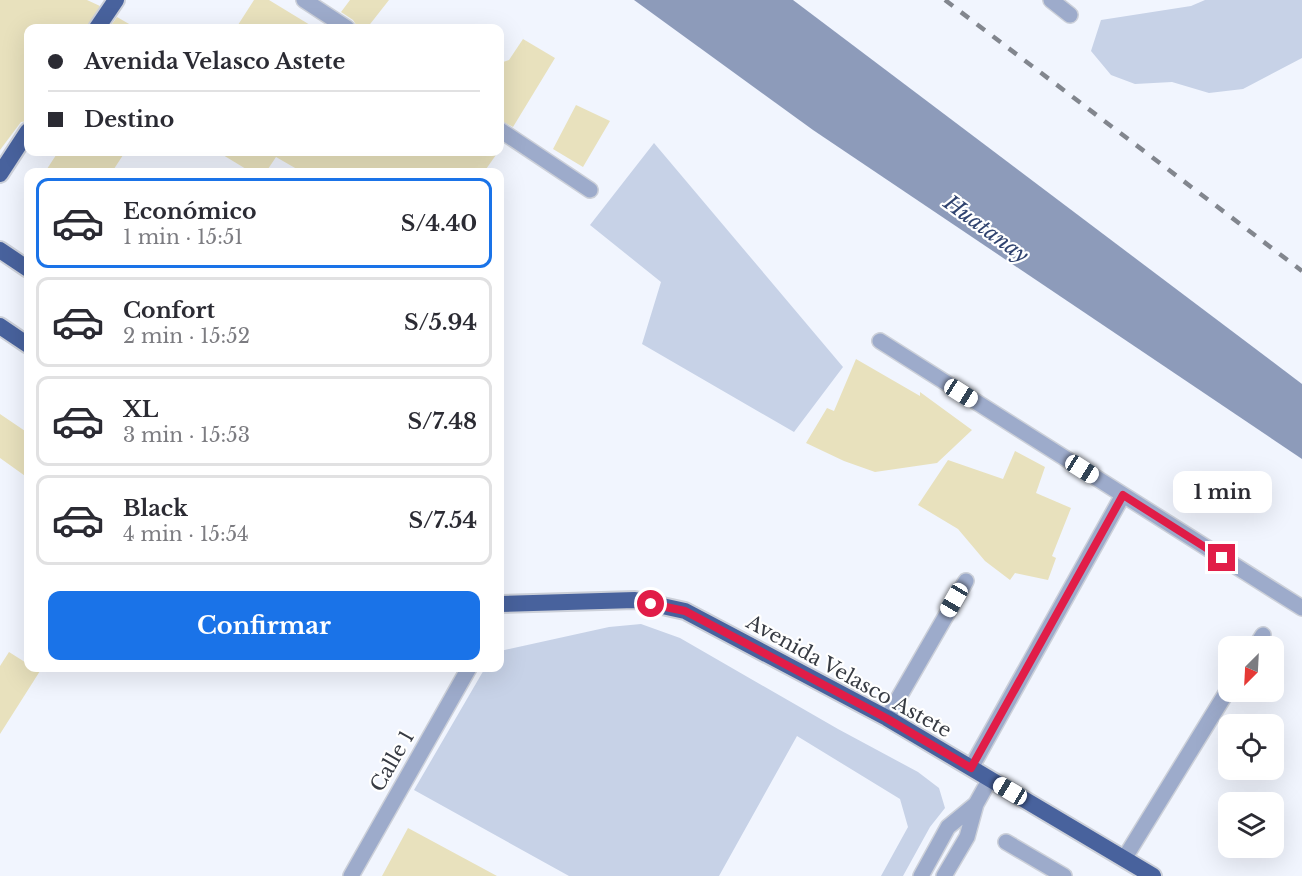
<!DOCTYPE html>
<html lang="es">
<head>
<meta charset="utf-8">
<style>
	:root { --surface:#fff; --page:#f2f2f3; --text:#2b2b33; --muted:#7c7c81; --line:#e1e1e2; --accent:#1a73e8 }
	body { margin:0; font-family:"Libre Baskerville",serif; background:var(--page); color:var(--text); height:100vh; display:flex; flex-direction:column; font-size:22px; white-space:nowrap }
	* { box-sizing:border-box; margin:0 }
	p { font-size:20px; color:var(--muted) }
	.icon { flex:none; width:33px; height:33px; fill:none; stroke:currentColor; stroke-width:2; stroke-linecap:round; stroke-linejoin:round }
	.map { position:relative; flex:1; overflow:hidden }
	.panel { position:absolute; left:24px; top:168px; width:480px; height:504px; display:flex; flex-direction:column; background:var(--surface); border-radius:12px; box-shadow:0 6px 24px #0002 }
	.panel>* { flex:none }
	.top-card { position:absolute; left:24px; top:24px; width:480px; height:132px; border-radius:12px; box-shadow:0 6px 24px #0002; display:grid; align-content:center; height:132px; padding:0 24px; background:var(--surface) }
	.needle { width:39px; rotate:204deg }
	.controls { position:absolute; left:1218px; top:636px; display:grid; gap:12px }
	.controls a { display:grid; place-items:center; width:66px; height:66px; border-radius:12px; background:var(--surface); box-shadow:0 6px 24px #0002; font-size:30px }
	.end { position:absolute; width:27px; height:27px; margin:-14px; border:8px solid #e11d48; background:#fff; box-shadow:0 0 0 3px #fff }
	.from { border-radius:50% }
	.bubble { position:absolute; height:42px; border-radius:12px; background:var(--surface); box-shadow:0 6px 24px #0002; font-size:20px; font-weight:700; line-height:42px; text-align:center }
	.car { position:absolute; width:18px; height:36px; margin:-18px -9px; border-radius:8px; box-shadow:0 0 4px 2px #0007; background:linear-gradient(#fff 24%,#345 0 40%,#fff 0 76%,#345 0 86%,#fff 0) }
	.top-card b { display:flex; align-items:center; gap:21px; height:57px; font-size:22px }
	.top-card b+b { border-top:2px solid var(--line) }
	.top-card i { width:15px; height:15px; background:var(--text) }
	ul { padding:10px 0 0; list-style:none }
	li { display:flex; align-items:center; gap:18px; height:90px; margin:0 12px 9px; padding:0 12px; border:3px solid var(--line); border-radius:12px }
	li div { flex:1 }
	li b { display:block; font-size:22px }
	li em { font-style:normal; font-weight:700 }
	li.active { border-color:var(--accent) }
	li>.icon { width:54px; height:54px; stroke-width:1.5 }
	.cta { display:flex; gap:12px; margin-top:auto; padding:12px 24px }
	.cta a { flex:1; height:69px; border-radius:12px; background:var(--accent); color:#fff; font-size:24px; font-weight:700; line-height:69px; text-align:center }
	.map>svg:first-child { display:block }
</style>
</head>
<body>
<div class="map">
<svg width="1302" height="876" viewBox="0 0 1302 876">
	<rect width="100%" height="100%" fill="#f1f5fe"/>
	<path fill="#c7d2e7" d="M 1205,0 L 1302,0 L 1302,58 L 1243,89 L 1209,93 L 1172,82 L 1135,84 L 1111,75 L 1091,51 L 1101,20 L 1191,6 Z
		M 654,143 L 843,367 L 794,432 L 642,344 L 661,282 L 590,225 Z
		M 641,624 L 680,638 L 838,729 L 918,772 L 939,788 L 945,808 L 930,827 L 903,876 L 881,876 L 908,827 L 900,799 L 797,736 L 719,876 L 569,876 L 414,790 L 485,668 L 500,668 L 500,651 L 609,627 Z"/>
	<path fill="#8d9bba" d="M 634,0 L 793,0 L 1302,384 L 1302,459 L 813,130 Z"/>
	<path fill="#e8e1bd" d="M 0,0 L 87,0 L 100,6 L 87,28 L 28,28 L 28,121 L 21,122 L 0,150 Z
		M 254,0 L 269,0 L 315,28 L 236,28 Z
		M 350,0 L 389,0 L 367,28 L 358,28 L 353,20 L 341,12 Z
		M 117,17 L 136,28 L 109,28 Z
		M 523,39 L 555,58 L 513,127 L 500,120 L 500,63 L 509,60 Z
		M 576,105 L 610,121 L 583,167 L 553,149 Z
		M 58,152 L 125,152 L 112,172 L 45,172 Z
		M 218,152 L 498,152 L 484,172 L 302,172 L 276,157 L 266,172 L 251,172 Z
		M 856,359 L 920,396 L 920,392 L 972,430 L 937,463 L 875,472 L 844,461 L 806,443 L 827,408 L 834,411 Z
		M 0,414 L 28,433 L 28,478 L 0,458 Z
		M 1015,451 L 1045,467 L 1036,493 L 1071,508 L 1052,556 L 1056,558 L 1048,580 L 1015,573 L 1010,580 L 985,561 L 958,529 L 918,505 L 948,460 L 1003,479 Z
		M 9,652 L 28,664 L 28,668 L 40,671 L 0,734 L 0,666 Z
		M 408,828 L 497,876 L 382,876 Z"/>
	<g fill="none" stroke-linecap="round" stroke-linejoin="round">
		<g stroke="#ccd0d9" stroke-width="18">
			<path id="service" d="M 1256,646 L 1263,635
				M 887,718 L 966,581
				M 1006,842 L 1064,876
				M 1124,859 L 1228,690
				M 921,876 L 948,827 L 976,804
				M 944,876 L 967,837 L 976,804 L 990,779"/>
		</g>
		<g stroke="#ccd0d9" stroke-width="18">
			<path id="minor" d="M 304,0 L 347,28
				M 1051,0 L 1070,15
				M 500,130 L 590,190
				M 880,341 L 1302,608
				M 971,768 L 1123,495
				M 351,876 L 469,668"/>
		</g>
		<g stroke="#ccd0d9" stroke-width="20">
			<path id="trunk" d="M 97,28 L 116,0
				M 0,174 L 28,131
				M 0,250 L 28,269
				M 0,326 L 28,345
				M 500,604 L 635,600 L 685,611 L 887,718 L 1153,876"/>
		</g>
		<use href="#service" stroke="#9dabcb" stroke-width="15"/>
		<use href="#minor" stroke="#9dabcb" stroke-width="15"/>
		<use href="#trunk" stroke="#48629d" stroke-width="16"/>
		<path stroke="#82868e" stroke-width="4.5" stroke-dasharray="10 10" stroke-linecap="butt" d="M 945,0 L 1302,271"/>
	</g>
	<g fill="none" stroke-linecap="round" stroke-linejoin="round">
		<path stroke="#e11d48" stroke-width="8" d="M 651,604 L 685,611 L 886,718 L 971,768 L 1123,495 L 1222,558"/>
	</g>
	<g text-anchor="middle" stroke-width="4.5" stroke-linejoin="round" paint-order="stroke">
		<g font-size="20" fill="#373b43" stroke="#fff">
			<text transform="translate(849 676) rotate(29)" y="7">Avenida Velasco Astete</text>
			<text transform="translate(392 761) rotate(-60)" y="7">Calle 1</text>
		</g>
		<g font-size="21" font-style="italic" fill="#30436f" stroke="#fff">
			<text transform="translate(986 229) rotate(36)" y="7">Huatanay</text>
		</g>
	</g>
</svg>
<div class="controls">
<a><svg class="needle" viewBox="-14 -14 28 28"><path d="M0-13l5 13h-10z" fill="#e53935"/><path d="M0 13l5-13h-10z" fill="#7c7c81"/></svg></a>
<a><svg class="icon" aria-label="locate" viewBox="0 0 24 24"><circle cx="12" cy="12" r="6"/><path d="M12 2v4M12 18v4M2 12h4M18 12h4"/></svg></a>
<a><svg class="icon" aria-label="layers" viewBox="0 0 24 24"><path d="M12 4l9 5-9 5-9-5zM3 14l9 5 9-5"/></svg></a>
</div>
<i class="end from" style="left:651px;top:604px"></i>
<i class="end" style="left:1222px;top:558px"></i>
<div class="bubble" style="left:1173px;top:471px;width:99px">1 min</div>
<i class="car" style="left:961px;top:393px;rotate:122deg"></i>
<i class="car" style="left:1082px;top:469px;rotate:122deg"></i>
<i class="car" style="left:954px;top:600px;rotate:210deg"></i>
<i class="car" style="left:1010px;top:791px;rotate:301deg"></i>
<div class="top-card">
<b><i class="from"></i>Avenida Velasco Astete</b>
<b><i></i>Destino</b>
</div>
<section class="panel">
<ul>
<li class="active"><svg class="icon" aria-label="car" viewBox="0 0 24 24"><path d="M5 17H2v-5l4-1 3-4h7l3 4 3 1v5h-3M9 17h6M6 11h13"/><circle cx="7" cy="17" r="2"/><circle cx="17" cy="17" r="2"/></svg><div><b>Económico</b><p>1 min · 15:51</p></div><em>S/4.40</em></li>
<li><svg class="icon" aria-label="car" viewBox="0 0 24 24"><path d="M5 17H2v-5l4-1 3-4h7l3 4 3 1v5h-3M9 17h6M6 11h13"/><circle cx="7" cy="17" r="2"/><circle cx="17" cy="17" r="2"/></svg><div><b>Confort</b><p>2 min · 15:52</p></div><em>S/5.94</em></li>
<li><svg class="icon" aria-label="car" viewBox="0 0 24 24"><path d="M5 17H2v-5l4-1 3-4h7l3 4 3 1v5h-3M9 17h6M6 11h13"/><circle cx="7" cy="17" r="2"/><circle cx="17" cy="17" r="2"/></svg><div><b>XL</b><p>3 min · 15:53</p></div><em>S/7.48</em></li>
<li><svg class="icon" aria-label="car" viewBox="0 0 24 24"><path d="M5 17H2v-5l4-1 3-4h7l3 4 3 1v5h-3M9 17h6M6 11h13"/><circle cx="7" cy="17" r="2"/><circle cx="17" cy="17" r="2"/></svg><div><b>Black</b><p>4 min · 15:54</p></div><em>S/7.54</em></li>
</ul>
<div class="cta"><a>Confirmar</a></div>
</section>
</div>
</body>
</html>
